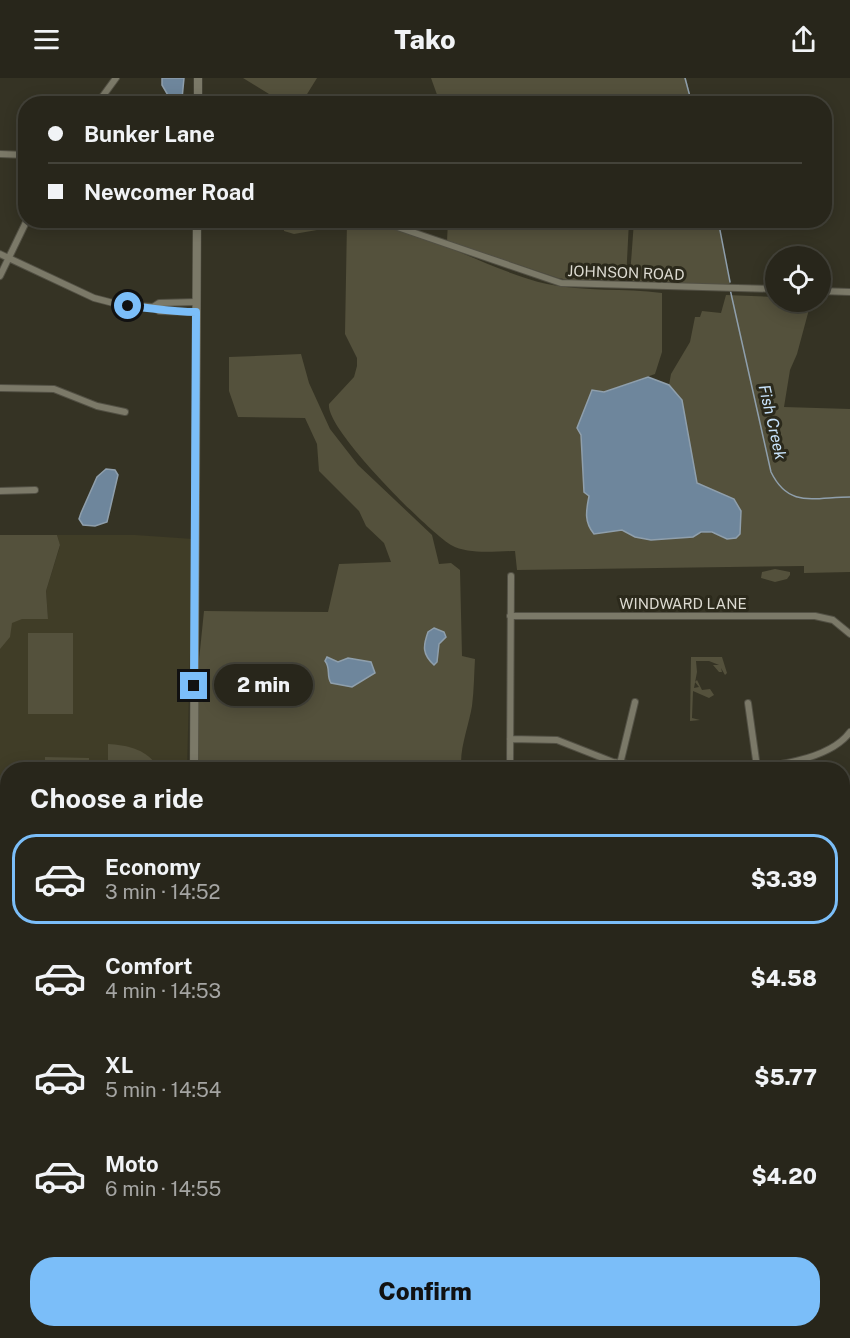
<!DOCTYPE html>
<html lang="en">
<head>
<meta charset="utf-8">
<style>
	:root { --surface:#28261b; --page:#343228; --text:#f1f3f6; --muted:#a5a5a3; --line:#44433a; --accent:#7bbef9 }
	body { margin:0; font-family:"Public Sans",sans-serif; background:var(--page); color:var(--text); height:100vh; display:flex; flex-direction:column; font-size:22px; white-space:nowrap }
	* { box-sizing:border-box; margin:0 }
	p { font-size:20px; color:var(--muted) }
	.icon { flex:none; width:33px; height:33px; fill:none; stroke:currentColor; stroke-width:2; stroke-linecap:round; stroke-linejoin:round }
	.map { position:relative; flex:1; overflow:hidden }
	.panel { position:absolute; left:0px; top:684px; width:850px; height:576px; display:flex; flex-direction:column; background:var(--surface); border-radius:24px 24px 0 0; box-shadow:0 3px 15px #0003,0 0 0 2px var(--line) }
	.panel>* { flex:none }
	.top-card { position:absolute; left:18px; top:18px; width:814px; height:132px; border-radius:24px; box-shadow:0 3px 15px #0003,0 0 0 2px var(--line); display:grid; align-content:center; height:132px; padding:0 30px; background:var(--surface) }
	.tools { position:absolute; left:765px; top:168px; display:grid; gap:12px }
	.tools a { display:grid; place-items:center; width:66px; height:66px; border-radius:50%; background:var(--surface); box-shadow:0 3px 15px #0003,0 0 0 2px var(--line); font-size:30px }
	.end { position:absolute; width:27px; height:27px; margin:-14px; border:8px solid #7bbef9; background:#111; box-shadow:0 0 0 3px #111 }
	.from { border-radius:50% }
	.bubble { position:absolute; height:42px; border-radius:21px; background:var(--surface); box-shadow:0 3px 15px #0003,0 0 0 2px var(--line); font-size:20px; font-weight:800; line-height:42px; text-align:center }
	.top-card b { display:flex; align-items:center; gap:21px; height:57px; font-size:22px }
	.top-card b+b { border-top:2px solid var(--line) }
	.top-card i { width:15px; height:15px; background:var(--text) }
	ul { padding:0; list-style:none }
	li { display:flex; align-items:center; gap:18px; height:90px; margin:0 12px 9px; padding:0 18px; border:3px solid transparent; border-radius:24px }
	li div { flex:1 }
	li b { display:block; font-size:22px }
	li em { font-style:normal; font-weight:800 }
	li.on { border-color:var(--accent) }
	li>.icon { width:54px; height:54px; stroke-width:1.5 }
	h2 { padding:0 30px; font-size:27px; line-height:72px }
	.primary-button { display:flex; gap:12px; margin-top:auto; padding:12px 30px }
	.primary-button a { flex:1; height:69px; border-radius:24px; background:var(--accent); color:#111; font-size:24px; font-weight:800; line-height:69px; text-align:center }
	header { display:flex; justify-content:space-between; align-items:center; height:78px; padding:0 30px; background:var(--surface); font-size:27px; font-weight:800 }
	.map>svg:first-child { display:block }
</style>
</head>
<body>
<header><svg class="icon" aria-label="menu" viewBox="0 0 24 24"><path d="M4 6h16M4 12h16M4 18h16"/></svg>Tako<svg class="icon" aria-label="share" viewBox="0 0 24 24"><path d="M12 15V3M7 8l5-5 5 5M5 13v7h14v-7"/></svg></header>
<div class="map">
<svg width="850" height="1260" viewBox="0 0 850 1260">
	<rect width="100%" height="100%" fill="#353324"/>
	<path fill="#403d27" d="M 57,457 L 135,457 L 193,461 L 187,691 L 8,692 L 8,917 L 0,917 L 0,540 L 48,541 L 46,513 L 60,468 Z
		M 188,1252 L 509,1253 L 503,1260 L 188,1260 Z"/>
	<path fill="#54513c" d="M 243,0 L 317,0 L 304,21 L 269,16 Z
		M 431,0 L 686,0 L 692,25 L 440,25 Z
		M 284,143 L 285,142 L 323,143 L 317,152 L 294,156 L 284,153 Z
		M 347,143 C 412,143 482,191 547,206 C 585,214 624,210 662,215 L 662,274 L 655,296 L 604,314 L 592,312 L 577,350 L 581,356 L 584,414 L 589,417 L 586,435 L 594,456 L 622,452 L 635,459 L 693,459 C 706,451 714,455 727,461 L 740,456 L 741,433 L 734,421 L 697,405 L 682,322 L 669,307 L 671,296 L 690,264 L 695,239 L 700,239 L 702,233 L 721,235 L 726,217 L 775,219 L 776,224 L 811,224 L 797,276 L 790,292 L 784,329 L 850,331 L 850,494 L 804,495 L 804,488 L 517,492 L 515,473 C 495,473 469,477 451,467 C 428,453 325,351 329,326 L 354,299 L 357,288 L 357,280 L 345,256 Z
		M 448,143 L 629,143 L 626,202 L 575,203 L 558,200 L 447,163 Z
		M 634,143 L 718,143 L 730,207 L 632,203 L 630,198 Z
		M 301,276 L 309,305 L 330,351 L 358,387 L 432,457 L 439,486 L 451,485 L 460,492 L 462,578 L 475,581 C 474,597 474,612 472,628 C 469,647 458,675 462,691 L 197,692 L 199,582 L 204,533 L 328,534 L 339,486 L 391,484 L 384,465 L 366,448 L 359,433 L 319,393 L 317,366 L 305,340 L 238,339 L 229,313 L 229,279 Z
		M 0,457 L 57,457 L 60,467 L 46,513 L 48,541 L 22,541 L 12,545 L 10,559 L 0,571 Z
		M 775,491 L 790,494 L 790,497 L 787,501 L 775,504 L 761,500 L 762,494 Z
		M 28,555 L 73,555 L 73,636 L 28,636 Z
		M 691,579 L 722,579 L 727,595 L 725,597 L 721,590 L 722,594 L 719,594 L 713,587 L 719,587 L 709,583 L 696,583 L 697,594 L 694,610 L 699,609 L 695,604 L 697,602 L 702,612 L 710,611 L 714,617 L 709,620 L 693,613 L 692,640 L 700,642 L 690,643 Z
		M 108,666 C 128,667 149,672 159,691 L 108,691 Z
		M 45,679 L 89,680 L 89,691 L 45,691 Z
		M 850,725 L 850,960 L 843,966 L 843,728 Z
		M 7,1133 L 8,1252 L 70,1253 L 77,1260 L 0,1260 L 0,1135 Z
		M 152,1253 L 211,1253 L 211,1260 L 155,1260 Z
		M 309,1253 L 309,1252 L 510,1253 L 504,1260 L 310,1260 Z"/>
	<path fill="#6e869c" stroke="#8f9fac" stroke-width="1.5" d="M 162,0 L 184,0 L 182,21 L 169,19 L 162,7 Z
		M 648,299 L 669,307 L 682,322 L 697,405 L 734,421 L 741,433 L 740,456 L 736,460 L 727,461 L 712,454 L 701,454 L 693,459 L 651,462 L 635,459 L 622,452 L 594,456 C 584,444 586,433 589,418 L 584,414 L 581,357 L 577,350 L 592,312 L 604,314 Z
		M 106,391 L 115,392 L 118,397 L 107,444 L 95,448 L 83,447 L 79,441 L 81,435 L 97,399 Z
		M 434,550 L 444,554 L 446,559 L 439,566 L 437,584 L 434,587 C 422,576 423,568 428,554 Z
		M 327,579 L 338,584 L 348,580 L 371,584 L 375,595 L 352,609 L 331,605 C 326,598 331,590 325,583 Z
		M 850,727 L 850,800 L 843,803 L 843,729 Z
		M 7,1070 L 7,1123 L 0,1123 L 0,1071 Z"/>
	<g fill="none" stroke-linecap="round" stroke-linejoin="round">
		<path stroke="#8f9fac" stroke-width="1.5" d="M 685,0 L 692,26
			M 718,142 L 730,204
			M 730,211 L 771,394 C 789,431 815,419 850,419
			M 0,1207 L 8,1218
			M 30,1252 L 33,1260"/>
		<g stroke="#525044" stroke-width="8">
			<path id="minor" d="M 97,26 L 116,0
				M 0,76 L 26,77
				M 377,142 L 561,205 L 776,211
				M 0,176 L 94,220 L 121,227 L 153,229 L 159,233 L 196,234
				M 0,198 L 27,142
				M 820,213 L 850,214
				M 153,229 L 159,225 L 196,224
				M 0,310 L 54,311 L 97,328 L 125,334
				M 0,413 L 35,412
				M 510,538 L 815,538 L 833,542 L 850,556
				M 748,625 L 757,689
				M 510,661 L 557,662 L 613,684 L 671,692
				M 620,686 L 635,624
				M 510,692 L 511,498
				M 734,692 C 769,689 829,683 850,654
				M 7,1024 L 7,923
				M 843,1027 L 850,1030
				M 843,1179 L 850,1184
				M 843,1201 L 850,1197
				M 109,1252 L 112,1260
				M 704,1252 L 704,1260"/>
		</g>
		<g stroke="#525044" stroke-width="9">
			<path id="tertiary" d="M 198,0 L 198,26
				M 194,692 L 197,142
				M 587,1260 L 589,1252"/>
		</g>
		<g stroke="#525044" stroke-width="10">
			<path id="secondary" d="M 0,923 L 8,923
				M 843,1098 L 850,1100"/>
		</g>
		<use href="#minor" stroke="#7b7968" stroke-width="6"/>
		<use href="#tertiary" stroke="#7b7968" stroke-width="8"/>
		<use href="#secondary" stroke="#847e4f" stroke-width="8"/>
	</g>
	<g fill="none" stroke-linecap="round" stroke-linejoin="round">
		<path stroke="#7bbef9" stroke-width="8" d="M 128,228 C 152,230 172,234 196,234 L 194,608"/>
	</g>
	<g text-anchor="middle" stroke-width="6" stroke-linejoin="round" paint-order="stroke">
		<g font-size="15" fill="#dcdad1" stroke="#2b291b">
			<text transform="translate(626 195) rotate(2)" y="5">JOHNSON ROAD</text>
			<text x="683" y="531">WINDWARD LANE</text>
		</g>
		<g font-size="16" font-style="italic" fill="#c8e3fc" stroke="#2b291b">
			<text transform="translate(773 344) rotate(77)" y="6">Fish Creek</text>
		</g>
	</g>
</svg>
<div class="tools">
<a><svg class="icon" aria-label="locate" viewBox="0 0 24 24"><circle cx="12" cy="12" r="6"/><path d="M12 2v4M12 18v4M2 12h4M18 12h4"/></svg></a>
</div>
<i class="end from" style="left:128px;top:228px"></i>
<i class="end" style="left:194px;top:608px"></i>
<div class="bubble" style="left:214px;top:586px;width:99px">2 min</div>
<div class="top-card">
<b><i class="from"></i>Bunker Lane</b>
<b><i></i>Newcomer Road</b>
</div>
<section class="panel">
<h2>Choose a ride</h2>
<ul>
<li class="on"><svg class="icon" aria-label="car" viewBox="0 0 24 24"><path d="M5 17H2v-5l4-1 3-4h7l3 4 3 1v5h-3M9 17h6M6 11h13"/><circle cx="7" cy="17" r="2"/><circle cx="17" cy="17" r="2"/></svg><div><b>Economy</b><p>3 min · 14:52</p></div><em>$3.39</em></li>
<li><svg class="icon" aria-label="car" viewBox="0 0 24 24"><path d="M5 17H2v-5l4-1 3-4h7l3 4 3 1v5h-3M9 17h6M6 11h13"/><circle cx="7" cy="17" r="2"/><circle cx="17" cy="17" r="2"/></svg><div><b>Comfort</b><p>4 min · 14:53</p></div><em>$4.58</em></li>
<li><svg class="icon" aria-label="car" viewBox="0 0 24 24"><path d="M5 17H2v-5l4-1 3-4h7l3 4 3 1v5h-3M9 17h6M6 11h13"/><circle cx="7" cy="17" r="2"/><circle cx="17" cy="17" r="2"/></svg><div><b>XL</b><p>5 min · 14:54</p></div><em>$5.77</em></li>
<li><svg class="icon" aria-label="car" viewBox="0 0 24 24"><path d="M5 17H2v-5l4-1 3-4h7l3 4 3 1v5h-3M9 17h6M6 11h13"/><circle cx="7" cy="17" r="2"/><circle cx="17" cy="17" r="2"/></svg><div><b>Moto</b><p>6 min · 14:55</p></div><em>$4.20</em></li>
</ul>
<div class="primary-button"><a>Confirm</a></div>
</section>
</div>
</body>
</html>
